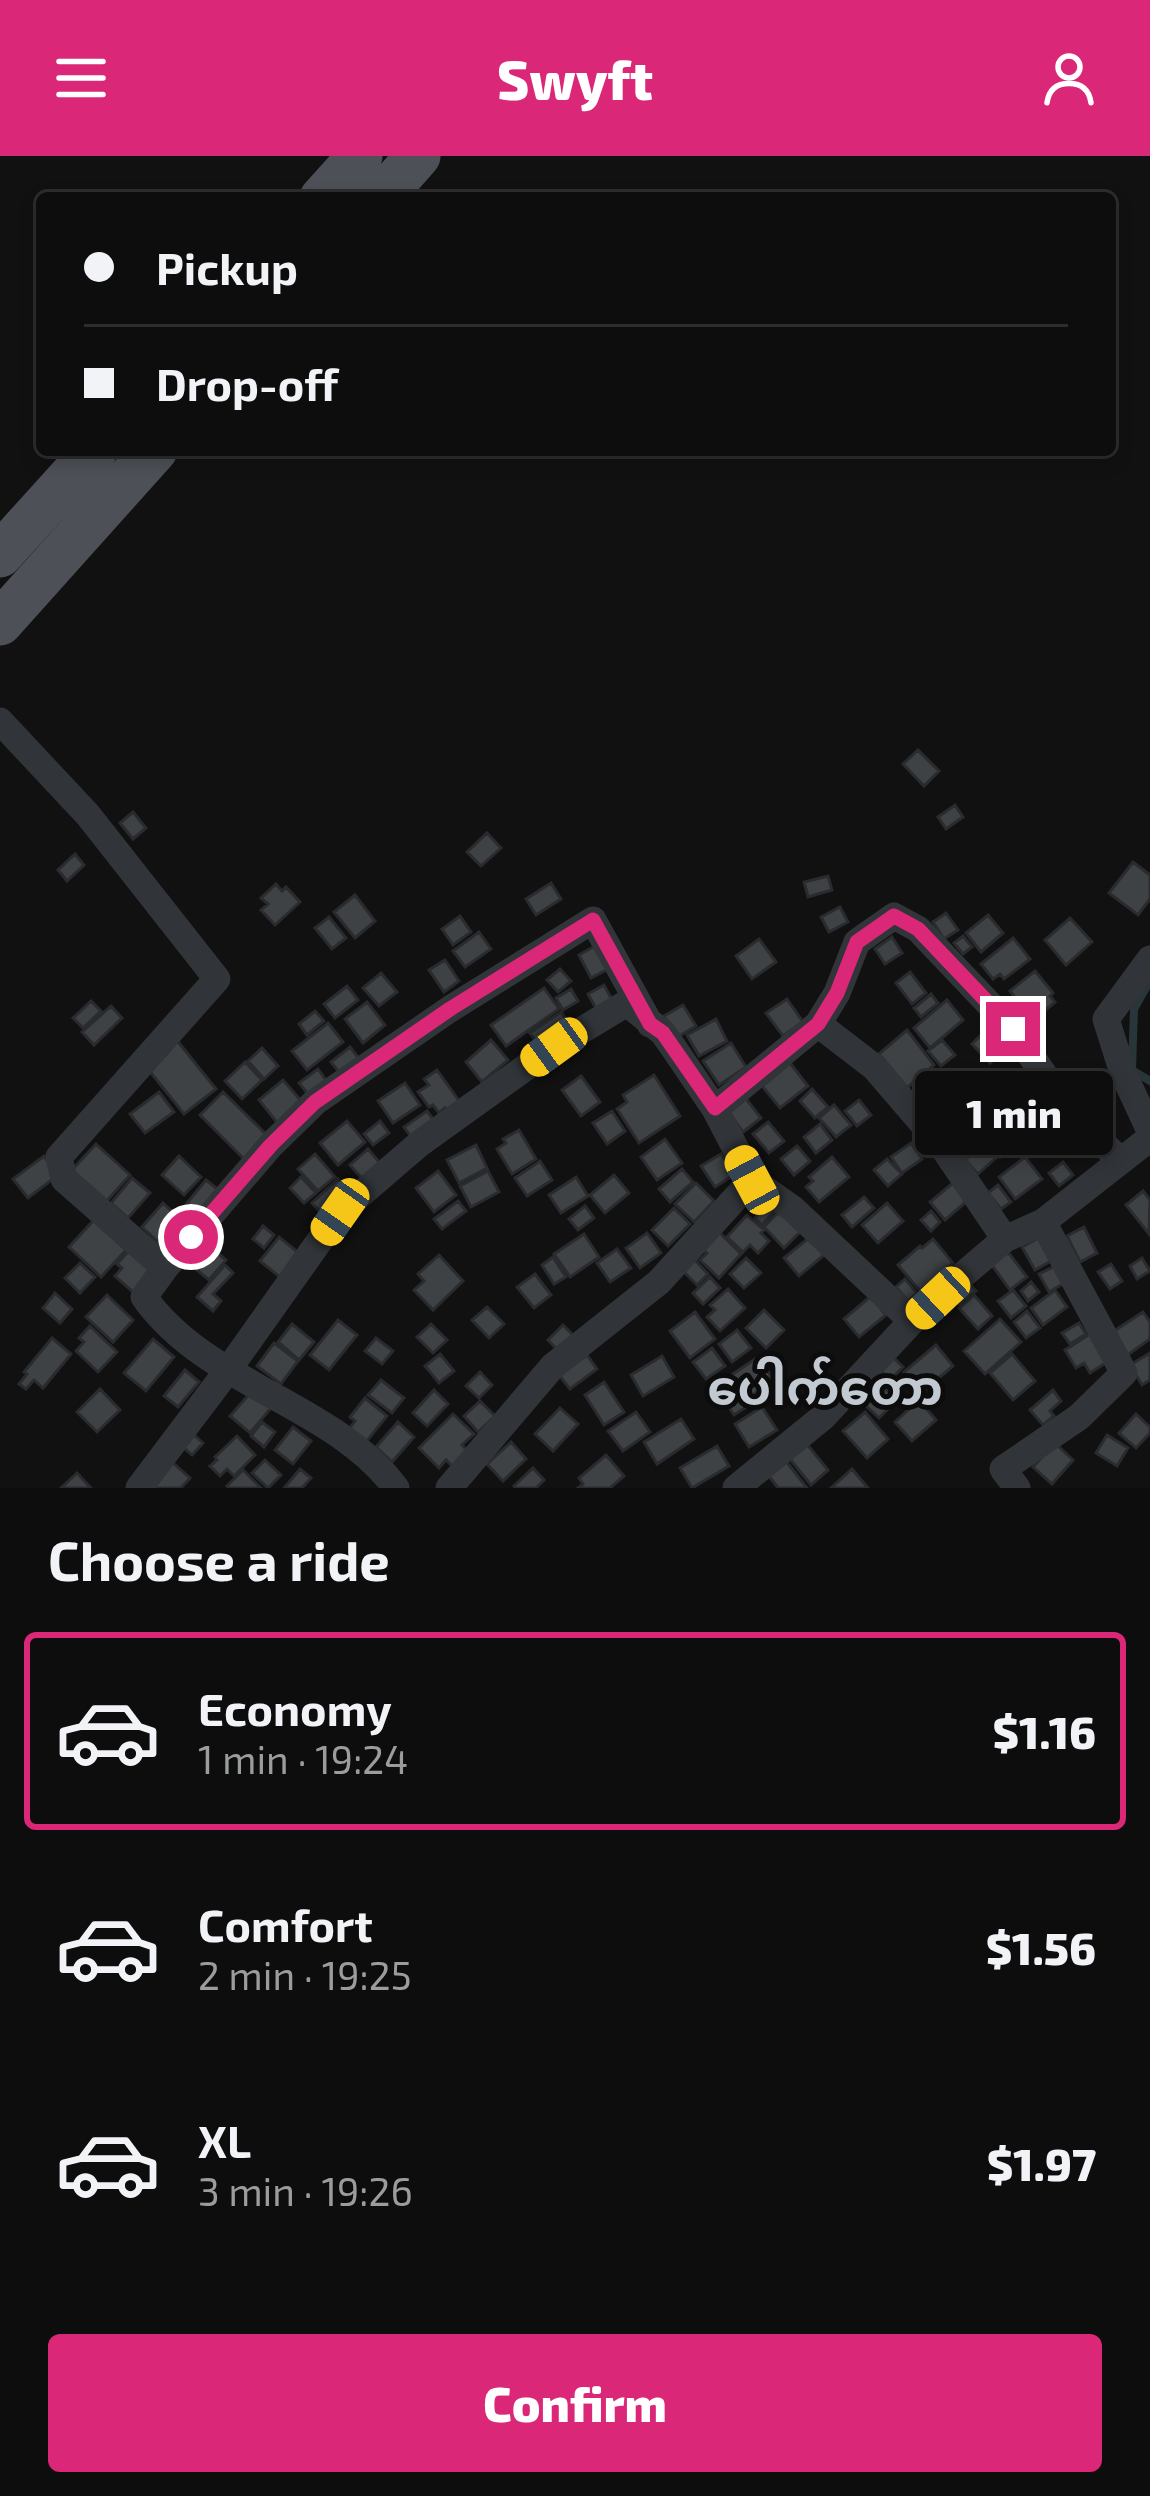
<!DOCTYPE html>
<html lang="en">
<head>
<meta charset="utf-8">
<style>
	:root { --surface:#0d0d0e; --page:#1b1b1c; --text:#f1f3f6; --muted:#9a9c9e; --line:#2d2d2e; --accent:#db2777 }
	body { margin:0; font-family:"Exo 2","Noto Sans Myanmar",sans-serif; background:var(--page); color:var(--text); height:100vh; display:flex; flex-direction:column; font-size:45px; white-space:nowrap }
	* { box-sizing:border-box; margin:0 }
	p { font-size:39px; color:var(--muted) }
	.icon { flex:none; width:66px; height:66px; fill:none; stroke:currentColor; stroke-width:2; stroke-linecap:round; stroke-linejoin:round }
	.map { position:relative; height:1332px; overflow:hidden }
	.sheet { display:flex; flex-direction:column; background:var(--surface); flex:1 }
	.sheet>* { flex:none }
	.top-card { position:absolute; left:36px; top:36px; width:1080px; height:264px; border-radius:12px; box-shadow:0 6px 18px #0003,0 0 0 3px var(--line); display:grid; align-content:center; height:264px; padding:0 48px; background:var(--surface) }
	.end { position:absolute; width:54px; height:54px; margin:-27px; border:15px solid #db2777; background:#fff; box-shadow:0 0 0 6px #fff }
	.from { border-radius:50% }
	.bubble { position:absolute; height:84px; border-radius:12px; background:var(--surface); box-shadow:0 6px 18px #0003,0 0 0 3px var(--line); font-size:39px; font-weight:800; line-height:84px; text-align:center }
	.car { position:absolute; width:36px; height:72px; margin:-36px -18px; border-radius:15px; box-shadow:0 0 9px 3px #0007; background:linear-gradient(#f5c518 24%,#345 0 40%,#f5c518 0 76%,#345 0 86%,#f5c518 0) }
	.top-card b { display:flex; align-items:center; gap:42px; height:114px; font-size:45px }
	.top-card b+b { border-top:3px solid var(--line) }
	.top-card i { width:30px; height:30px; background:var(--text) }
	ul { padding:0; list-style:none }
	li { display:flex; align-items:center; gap:36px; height:198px; margin:0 24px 18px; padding:0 24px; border:6px solid transparent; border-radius:12px }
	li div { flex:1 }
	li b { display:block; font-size:45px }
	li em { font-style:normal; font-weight:800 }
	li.current { border-color:var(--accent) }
	li>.icon { width:108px; height:108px; stroke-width:1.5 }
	h2 { padding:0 48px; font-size:54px; line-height:144px }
	.cta { display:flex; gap:24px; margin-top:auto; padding:24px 48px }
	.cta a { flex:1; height:138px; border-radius:12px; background:var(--accent); color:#fff; font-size:48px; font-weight:800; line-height:138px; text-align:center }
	header { display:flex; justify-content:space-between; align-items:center; height:156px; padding:0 48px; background:var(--accent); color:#fff; font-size:54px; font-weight:800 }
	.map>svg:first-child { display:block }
</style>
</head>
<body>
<header><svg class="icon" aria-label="menu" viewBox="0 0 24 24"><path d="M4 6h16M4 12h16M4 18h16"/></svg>Swyft<svg class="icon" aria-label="person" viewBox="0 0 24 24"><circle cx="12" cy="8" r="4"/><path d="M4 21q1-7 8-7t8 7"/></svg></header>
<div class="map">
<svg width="1150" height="1332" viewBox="0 0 1150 1332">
	<rect width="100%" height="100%" fill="#111112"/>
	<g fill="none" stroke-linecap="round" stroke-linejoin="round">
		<path stroke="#283539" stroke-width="8" d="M 1150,825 L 1134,853 L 1132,914 L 1150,925"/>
	</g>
	<path fill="#3e4245" stroke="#2a2b2e" stroke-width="3" d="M 918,594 L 939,615 L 924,630 L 903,608 Z
		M 955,649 L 963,661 L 946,673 L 938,661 Z
		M 133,656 L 146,672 L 133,683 L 120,667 Z
		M 487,677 L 501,692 L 481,710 L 467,696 Z
		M 75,698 L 84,709 L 67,725 L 58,714 Z
		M 1133,706 L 1150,719 L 1150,743 L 1138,759 L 1109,737 Z
		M 828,720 L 832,734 L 808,741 L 804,726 Z
		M 551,727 L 561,743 L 536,759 L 526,743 Z
		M 276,728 L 282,735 L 286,731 L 300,746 L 275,769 L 261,754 L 268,748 L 261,742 Z
		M 355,739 L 375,765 L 355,782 L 334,756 Z
		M 840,751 L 848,766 L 829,776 L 821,761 Z
		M 946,757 L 958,774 L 944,783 L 933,766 Z
		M 988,759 L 1003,777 L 981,796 L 966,777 Z
		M 460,760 L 471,776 L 453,789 L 442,773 Z
		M 329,761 L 346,782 L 332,793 L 315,772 Z
		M 1070,762 L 1092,786 L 1066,809 L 1045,784 Z
		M 479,776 L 491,793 L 465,811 L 453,795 Z
		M 963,780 L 972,791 L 963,798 L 954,787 Z
		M 892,781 L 902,797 L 885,808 L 875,793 Z
		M 1013,782 L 1030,803 L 1004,823 L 1000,818 L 993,823 L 981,808 Z
		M 759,783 L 776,806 L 752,823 L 736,800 Z
		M 602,786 L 614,810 L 591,822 L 579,799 Z
		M 445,804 L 459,825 L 444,836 L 429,814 Z
		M 560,813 L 571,825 L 558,836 L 547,824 Z
		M 1035,815 L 1053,837 L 1050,840 L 1055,846 L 1040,859 L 1035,852 L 1028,858 L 1010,835 Z
		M 910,816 L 926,837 L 912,848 L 896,827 Z
		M 381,817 L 397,836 L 379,850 L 363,832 Z
		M 604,829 L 615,849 L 599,858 L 588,838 Z
		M 347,830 L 358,844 L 335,862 L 324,848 Z
		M 544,832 L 559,853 L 506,890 L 491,869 Z
		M 571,833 L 578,845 L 563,854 L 556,842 Z
		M 931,838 L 938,847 L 921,861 L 914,852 Z
		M 787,843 L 803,866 L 783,880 L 766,857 Z
		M 947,844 L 963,864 L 930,892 L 914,872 Z
		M 91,845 L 101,855 L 83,872 L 73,862 Z
		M 367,846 L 385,869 L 363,887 L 345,863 Z
		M 683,849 L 696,870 L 676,882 L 664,860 Z
		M 111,850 L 122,862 L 94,889 L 82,876 Z
		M 315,855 L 324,865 L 307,879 L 299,868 Z
		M 561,856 L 574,875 L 543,897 L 530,877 Z
		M 716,863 L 727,885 L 699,900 L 687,879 Z
		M 328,867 L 343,886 L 307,914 L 292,895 Z
		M 907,874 L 934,909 L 907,932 L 879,898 Z
		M 985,875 L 1003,894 L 990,907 L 972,888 Z
		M 175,882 L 216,933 L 184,958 L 147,912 Z
		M 491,884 L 508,904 L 482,926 L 466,906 Z
		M 942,884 L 955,899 L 941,910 L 928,895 Z
		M 731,887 L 746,911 L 719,929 L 703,905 Z
		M 350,891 L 367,913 L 348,927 L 331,906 Z
		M 262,892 L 278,910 L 264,923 L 248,905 Z
		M 245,906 L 262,924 L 242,943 L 225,925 Z
		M 790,907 L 808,930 L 780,952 L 762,930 Z
		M 318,913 L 333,934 L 316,948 L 299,927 Z
		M 437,914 L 462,949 L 449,958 L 445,952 L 439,957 L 433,949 L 429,951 L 418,936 L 429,929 L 424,923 Z
		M 654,919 L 680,960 L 639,987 L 617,953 L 627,946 L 623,939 Z
		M 581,920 L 600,946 L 581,960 L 562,934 Z
		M 283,924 L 304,948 L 279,969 L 259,944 Z
		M 405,927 L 420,949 L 393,967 L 378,945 Z
		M 1004,927 L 1012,937 L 999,949 L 991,939 Z
		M 812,933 L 828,951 L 815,962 L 800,945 Z
		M 159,936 L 174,956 L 145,977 L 130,958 Z
		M 223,936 L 281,993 L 258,1017 L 200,959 Z
		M 744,940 L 761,962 L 743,976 L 726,953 Z
		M 859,944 L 871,959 L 857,970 L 845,955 Z
		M 980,944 L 993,959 L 979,971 L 966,957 Z
		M 834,949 L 851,969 L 836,981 L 819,962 Z
		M 427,955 L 439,971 L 416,988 L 404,971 Z
		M 612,955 L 625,975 L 607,988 L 593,967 Z
		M 1061,959 L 1073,972 L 1056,986 L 1045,973 Z
		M 347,965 L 365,986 L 338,1009 L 320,987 Z
		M 380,965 L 389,977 L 373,989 L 364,978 Z
		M 768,966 L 784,985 L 769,997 L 753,978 Z
		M 820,968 L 832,984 L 816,997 L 804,981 Z
		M 962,968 L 976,985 L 962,998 L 947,981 Z
		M 997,968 L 1015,987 L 1000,1001 L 983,982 Z
		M 519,974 L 536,1003 L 512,1018 L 497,993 L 506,987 L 503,983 Z
		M 665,983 L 682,1007 L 657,1024 L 641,1001 Z
		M 911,987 L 922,1003 L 902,1017 L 891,1001 Z
		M 984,987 L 997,1001 L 978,1018 L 965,1004 Z
		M 96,988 L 130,1019 L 104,1048 L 70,1016 Z
		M 476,989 L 487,1012 L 459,1027 L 447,1004 Z
		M 797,990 L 810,1005 L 794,1019 L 781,1003 Z
		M 368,993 L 381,1008 L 363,1024 L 350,1009 Z
		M 315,998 L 335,1021 L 318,1035 L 298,1013 Z
		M 721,998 L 734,1019 L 715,1031 L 701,1010 Z
		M 44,1000 L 58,1019 L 28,1042 L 13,1023 Z
		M 179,1000 L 201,1021 L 184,1039 L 162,1019 Z
		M 832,1001 L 849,1021 L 819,1046 L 806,1031 L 813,1025 L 809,1021 Z
		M 1025,1001 L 1042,1023 L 1015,1043 L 999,1021 Z
		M 887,1003 L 902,1018 L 888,1030 L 874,1014 Z
		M 540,1005 L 552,1024 L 527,1040 L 515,1022 Z
		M 1063,1006 L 1073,1019 L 1059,1030 L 1049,1017 Z
		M 682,1013 L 693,1026 L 670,1046 L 659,1033 Z
		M 438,1015 L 456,1039 L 434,1056 L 416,1032 Z
		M 488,1015 L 499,1036 L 471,1051 L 460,1030 Z
		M 614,1019 L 629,1037 L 605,1057 L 590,1039 Z
		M 301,1021 L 316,1037 L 304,1047 L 290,1032 Z
		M 576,1021 L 588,1040 L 561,1057 L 549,1039 Z
		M 132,1022 L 150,1037 L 128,1062 L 111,1047 Z
		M 338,1023 L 357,1044 L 331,1068 L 312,1047 Z
		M 206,1024 L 230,1043 L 210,1067 L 187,1047 Z
		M 696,1027 L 714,1045 L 694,1066 L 675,1048 Z
		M 953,1027 L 967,1045 L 945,1064 L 930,1046 Z
		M 998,1029 L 1011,1046 L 1001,1053 L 988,1037 Z
		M 1143,1035 L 1150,1044 L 1149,1078 L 1126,1049 Z
		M 864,1041 L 874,1052 L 852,1071 L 842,1059 Z
		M 458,1045 L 466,1055 L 442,1073 L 434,1063 Z
		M 768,1046 L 776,1053 L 762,1069 L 755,1062 Z
		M 163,1047 L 179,1062 L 158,1086 L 142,1071 Z
		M 887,1047 L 903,1065 L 878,1087 L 862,1069 Z
		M 585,1050 L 594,1062 L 578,1074 L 569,1063 Z
		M 674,1052 L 690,1068 L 668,1090 L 652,1074 Z
		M 779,1055 L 800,1076 L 784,1092 L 764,1071 Z
		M 931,1055 L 940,1066 L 931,1075 L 921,1064 Z
		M 747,1059 L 764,1074 L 761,1077 L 769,1085 L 758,1097 L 750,1089 L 743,1096 L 727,1081 Z
		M 94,1064 L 126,1094 L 101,1121 L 69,1091 Z
		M 263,1070 L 274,1079 L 264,1092 L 253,1083 Z
		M 1084,1071 L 1097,1097 L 1080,1106 L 1067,1080 Z
		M 719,1076 L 741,1098 L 719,1122 L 700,1104 L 707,1097 L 703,1093 Z
		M 647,1077 L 661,1097 L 640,1112 L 626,1092 Z
		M 584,1078 L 599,1101 L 570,1121 L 554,1098 Z
		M 279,1081 L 300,1098 L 281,1122 L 260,1105 Z
		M 810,1081 L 824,1099 L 799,1120 L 784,1102 Z
		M 1040,1081 L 1053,1104 L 1035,1114 L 1022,1091 Z
		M 933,1083 L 953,1107 L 920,1135 L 898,1109 L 920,1090 L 922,1092 Z
		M 131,1092 L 154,1111 L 133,1136 L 115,1120 L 122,1112 L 117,1108 Z
		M 617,1093 L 631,1112 L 610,1126 L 597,1107 Z
		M 214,1094 L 226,1104 L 209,1124 L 197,1114 Z
		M 1008,1096 L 1027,1121 L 1010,1134 L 991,1108 Z
		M 439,1099 L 463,1125 L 433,1154 L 414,1134 L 424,1125 L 418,1118 Z
		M 553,1101 L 566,1121 L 554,1128 L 542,1109 Z
		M 693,1102 L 708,1118 L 697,1129 L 681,1113 Z
		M 746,1102 L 761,1117 L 744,1132 L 730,1118 Z
		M 1142,1102 L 1150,1115 L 1137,1123 L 1130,1110 Z
		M 80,1107 L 95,1121 L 80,1137 L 65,1122 Z
		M 1111,1108 L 1122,1125 L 1110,1133 L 1098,1116 Z
		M 225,1109 L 233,1117 L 213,1138 L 221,1145 L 213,1155 L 197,1141 Z
		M 1057,1109 L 1066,1126 L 1049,1136 L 1039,1118 Z
		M 535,1118 L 551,1139 L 534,1152 L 517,1131 Z
		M 710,1121 L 720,1132 L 703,1148 L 693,1137 Z
		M 905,1123 L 917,1137 L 908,1145 L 896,1131 Z
		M 1031,1126 L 1039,1136 L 1028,1145 L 1021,1135 Z
		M 970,1128 L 976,1135 L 960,1149 L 954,1142 Z
		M 728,1133 L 745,1152 L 720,1175 L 707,1161 L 715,1154 L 710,1149 Z
		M 1013,1134 L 1026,1150 L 1011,1162 L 998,1145 Z
		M 1055,1134 L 1067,1151 L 1043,1169 L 1031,1152 Z
		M 55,1137 L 72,1153 L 60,1167 L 43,1152 Z
		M 107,1139 L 133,1164 L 113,1186 L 86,1161 Z
		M 974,1139 L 992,1160 L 978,1173 L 959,1152 Z
		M 871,1140 L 886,1159 L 859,1181 L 844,1163 Z
		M 487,1151 L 504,1168 L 489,1182 L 472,1164 Z
		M 764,1154 L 784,1174 L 766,1192 L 746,1172 Z
		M 1027,1155 L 1040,1172 L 1026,1182 L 1014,1166 Z
		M 695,1156 L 715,1183 L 690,1202 L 670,1175 Z
		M 1143,1156 L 1150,1166 L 1150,1183 L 1126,1200 L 1111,1177 Z
		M 1000,1163 L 1021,1186 L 985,1218 L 964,1195 Z
		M 338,1164 L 357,1179 L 329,1214 L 310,1199 Z
		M 1079,1167 L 1086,1178 L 1070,1188 L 1062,1177 Z
		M 292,1168 L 314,1186 L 299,1204 L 278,1186 Z
		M 431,1168 L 447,1184 L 433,1197 L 417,1181 Z
		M 563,1169 L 579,1185 L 563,1200 L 548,1184 Z
		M 90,1170 L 117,1196 L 98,1216 L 76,1195 L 84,1186 L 79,1182 Z
		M 737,1174 L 751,1192 L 732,1206 L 719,1188 Z
		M 1090,1178 L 1107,1206 L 1090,1217 L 1084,1207 L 1076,1212 L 1065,1194 Z
		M 52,1182 L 71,1198 L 43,1232 L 34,1224 L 26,1233 L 19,1228 L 27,1218 L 24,1216 Z
		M 376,1182 L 393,1195 L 382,1208 L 365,1195 Z
		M 153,1183 L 174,1201 L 146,1235 L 124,1217 Z
		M 274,1187 L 298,1205 L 281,1228 L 257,1210 Z
		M 936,1189 L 953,1210 L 921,1237 L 904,1216 Z
		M 712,1192 L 725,1210 L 706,1223 L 693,1206 Z
		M 1150,1197 L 1150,1224 L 1142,1229 L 1130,1209 Z
		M 440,1198 L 454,1215 L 439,1227 L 425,1210 Z
		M 1012,1198 L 1035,1225 L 1013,1244 L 990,1217 Z
		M 587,1199 L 597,1213 L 570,1233 L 559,1219 Z
		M 662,1200 L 674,1221 L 643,1240 L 631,1219 Z
		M 758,1201 L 774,1224 L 754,1238 L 757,1244 L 734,1259 L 715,1230 Z
		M 893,1201 L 903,1211 L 890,1224 L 880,1214 Z
		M 185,1214 L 199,1226 L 178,1251 L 164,1240 Z
		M 480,1216 L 492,1229 L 479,1242 L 466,1230 Z
		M 381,1224 L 404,1242 L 392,1257 L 368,1239 Z
		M 604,1226 L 624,1256 L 604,1269 L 585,1239 Z
		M 881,1228 L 897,1244 L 879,1262 L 863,1247 Z
		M 100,1233 L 120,1254 L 97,1276 L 77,1256 Z
		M 434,1234 L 448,1248 L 427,1270 L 413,1257 Z
		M 1053,1234 L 1061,1245 L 1050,1255 L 1054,1260 L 1043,1269 L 1030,1254 Z
		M 251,1236 L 271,1252 L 250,1277 L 230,1260 Z
		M 365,1242 L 387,1260 L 366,1286 L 349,1273 L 355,1265 L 350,1261 Z
		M 919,1244 L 936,1264 L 912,1285 L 895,1266 Z
		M 480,1245 L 495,1260 L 478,1276 L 464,1260 Z
		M 762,1251 L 777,1274 L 749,1291 L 735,1268 Z
		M 560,1252 L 578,1268 L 553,1295 L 535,1278 Z
		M 636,1256 L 650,1276 L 623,1295 L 608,1275 Z
		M 865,1256 L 888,1283 L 867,1302 L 843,1275 Z
		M 453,1258 L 474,1278 L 462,1289 L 469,1296 L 454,1312 L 446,1304 L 439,1312 L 419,1292 Z
		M 1136,1258 L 1150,1271 L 1150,1277 L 1136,1292 L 1119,1277 Z
		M 681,1263 L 694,1283 L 657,1308 L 644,1286 Z
		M 262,1266 L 275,1276 L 264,1291 L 251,1280 Z
		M 398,1266 L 414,1281 L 392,1306 L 376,1291 Z
		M 293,1271 L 311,1285 L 293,1308 L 275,1294 Z
		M 190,1275 L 203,1287 L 192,1299 L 179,1288 Z
		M 1107,1279 L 1128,1292 L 1117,1310 L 1096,1297 Z
		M 237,1280 L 255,1299 L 234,1320 L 227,1313 L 220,1320 L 210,1310 L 217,1304 L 215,1301 Z
		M 511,1286 L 526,1303 L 503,1325 L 487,1308 Z
		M 806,1287 L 828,1314 L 811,1329 L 789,1302 Z
		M 1055,1287 L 1073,1304 L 1052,1328 L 1033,1311 Z
		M 717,1290 L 729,1310 L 692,1332 L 680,1312 Z
		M 606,1299 L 624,1320 L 610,1332 L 578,1332 L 583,1328 L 579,1322 Z
		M 265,1304 L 281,1319 L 268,1332 L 252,1317 Z
		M 786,1305 L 807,1332 L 778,1332 L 768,1319 Z
		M 172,1306 L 190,1322 L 181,1332 L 149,1332 Z
		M 533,1312 L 544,1324 L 536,1332 L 516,1332 L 514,1330 Z
		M 300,1313 L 311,1322 L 302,1332 L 287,1332 L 285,1331 Z
		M 852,1313 L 868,1332 L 831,1332 Z
		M 243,1314 L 261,1332 L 229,1332 L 227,1330 Z
		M 77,1317 L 91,1332 L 61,1332 Z"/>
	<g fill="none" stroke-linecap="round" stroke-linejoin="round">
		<path stroke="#313438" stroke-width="27" d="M 0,565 L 88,659 L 217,823 L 59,1001 L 64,1023 L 165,1112
			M 1150,803 L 1106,863 L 1123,917 L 1150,975
			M 818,868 L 837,837 L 857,786 L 894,760 L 918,773 L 1013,873 L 1068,954 L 1120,1004
			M 715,953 L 818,868 L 874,911 L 942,990 L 1005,1083
			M 139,1332 L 228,1214 L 340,1056 L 419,988 L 554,891 L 627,847 L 663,877 L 673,891 L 715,953 L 752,1024
			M 396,1332 C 334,1248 206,1229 144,1141 L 165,1112 L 271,989 L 315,946 L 450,853 L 593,764 L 650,868
			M 449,1332 L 553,1210 L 659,1126 L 752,1024 L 793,1053 L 912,1165
			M 736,1332 L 823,1261 L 912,1165 L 964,1118 L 1005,1083 L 1043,1066 L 1150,982
			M 1017,1332 L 1003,1313 L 1079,1261 L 1124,1217 L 1043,1066"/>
		<path stroke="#4d5157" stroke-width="45" d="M 322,42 L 360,0
			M 381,42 L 418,0
			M 0,399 L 95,294
			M 0,467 L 155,294"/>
	</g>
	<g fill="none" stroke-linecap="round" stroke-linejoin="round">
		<path stroke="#db2777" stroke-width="15" d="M 191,1081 L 271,989 L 315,946 L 450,853 L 593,764 L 650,868 L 663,877 L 715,952 L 818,868 L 837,837 L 857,786 L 894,760 L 918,773 L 1013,873"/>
	</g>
	<g text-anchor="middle" stroke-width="10" stroke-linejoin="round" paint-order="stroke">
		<g font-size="48" font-weight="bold" fill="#c2c9d0" stroke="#0c0c0d">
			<text x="825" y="1249">ပေါက်တော</text>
		</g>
	</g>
</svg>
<i class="end from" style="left:191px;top:1081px"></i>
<i class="end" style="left:1013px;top:873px"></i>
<div class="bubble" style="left:915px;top:915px;width:198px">1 min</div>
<i class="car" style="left:554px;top:891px;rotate:234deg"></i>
<i class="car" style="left:752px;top:1024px;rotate:332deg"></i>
<i class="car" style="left:340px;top:1056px;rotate:215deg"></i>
<i class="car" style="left:938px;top:1142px;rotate:227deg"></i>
<div class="top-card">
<b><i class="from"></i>Pickup</b>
<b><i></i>Drop-off</b>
</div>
</div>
<section class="sheet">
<h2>Choose a ride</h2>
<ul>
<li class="current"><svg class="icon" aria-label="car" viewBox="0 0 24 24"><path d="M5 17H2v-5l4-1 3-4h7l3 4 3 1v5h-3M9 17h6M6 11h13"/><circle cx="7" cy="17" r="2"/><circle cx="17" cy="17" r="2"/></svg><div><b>Economy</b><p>1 min · 19:24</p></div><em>$1.16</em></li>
<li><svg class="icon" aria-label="car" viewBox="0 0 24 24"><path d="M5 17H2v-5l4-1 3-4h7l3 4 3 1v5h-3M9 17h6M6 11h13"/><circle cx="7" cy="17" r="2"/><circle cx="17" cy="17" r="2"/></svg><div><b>Comfort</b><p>2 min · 19:25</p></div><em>$1.56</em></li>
<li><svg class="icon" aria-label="car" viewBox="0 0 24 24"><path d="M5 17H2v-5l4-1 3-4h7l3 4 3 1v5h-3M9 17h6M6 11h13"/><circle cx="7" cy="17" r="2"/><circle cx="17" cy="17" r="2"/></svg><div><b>XL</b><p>3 min · 19:26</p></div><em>$1.97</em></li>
</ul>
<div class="cta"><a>Confirm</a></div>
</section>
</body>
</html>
